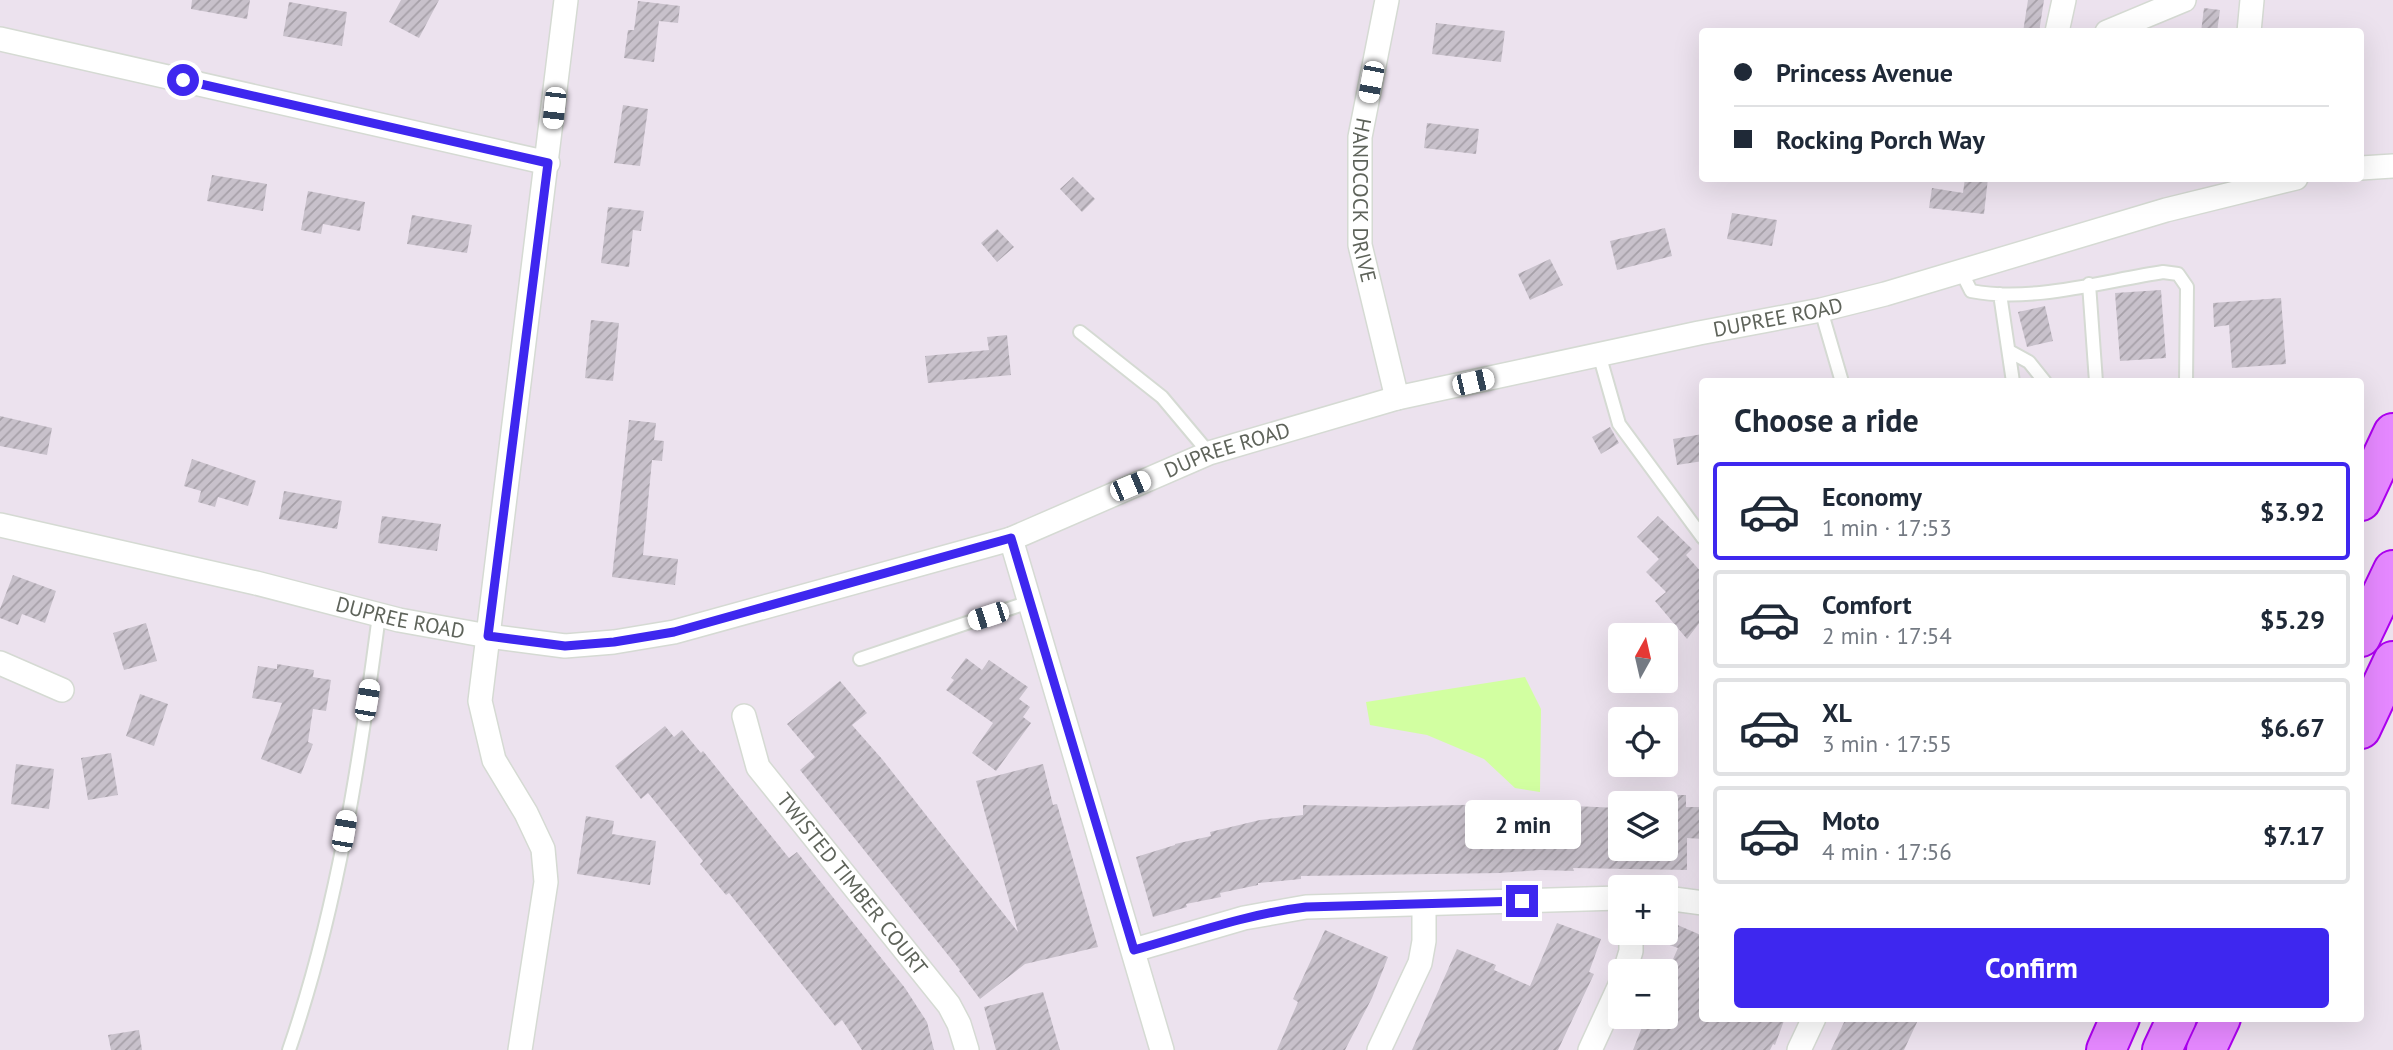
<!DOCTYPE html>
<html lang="en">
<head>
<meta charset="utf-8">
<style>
	:root { --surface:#fff; --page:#f2f2f3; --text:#1f2937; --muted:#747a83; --line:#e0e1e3; --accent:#3e27ef }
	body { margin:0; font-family:"PT Sans",sans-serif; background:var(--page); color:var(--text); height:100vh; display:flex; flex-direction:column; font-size:26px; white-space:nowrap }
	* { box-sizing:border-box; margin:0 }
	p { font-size:23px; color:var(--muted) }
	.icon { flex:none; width:38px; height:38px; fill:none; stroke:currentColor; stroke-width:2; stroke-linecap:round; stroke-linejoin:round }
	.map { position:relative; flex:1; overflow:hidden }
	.panel { position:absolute; left:1699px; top:378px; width:665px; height:644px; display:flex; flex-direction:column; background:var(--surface); border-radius:7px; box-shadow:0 7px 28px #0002 }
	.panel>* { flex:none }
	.hud { position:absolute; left:1699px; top:28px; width:665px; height:154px; border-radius:7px; box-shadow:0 7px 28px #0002; display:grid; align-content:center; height:154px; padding:0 35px; background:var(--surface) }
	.needle { width:46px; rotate:8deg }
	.fabs { position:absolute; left:1608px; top:623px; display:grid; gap:14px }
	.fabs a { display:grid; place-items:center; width:70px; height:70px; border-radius:7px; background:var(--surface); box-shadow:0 7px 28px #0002; font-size:35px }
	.end { position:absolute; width:32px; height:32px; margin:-16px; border:9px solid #3e27ef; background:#fff; box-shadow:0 0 0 4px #fff }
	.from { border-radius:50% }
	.bubble { position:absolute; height:49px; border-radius:7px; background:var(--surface); box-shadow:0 7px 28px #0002; font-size:23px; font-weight:700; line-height:49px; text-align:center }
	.car { position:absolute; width:21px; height:42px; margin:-21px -10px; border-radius:9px; box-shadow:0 0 5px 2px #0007; background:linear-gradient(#fff 24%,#345 0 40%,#fff 0 76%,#345 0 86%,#fff 0) }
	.hud b { display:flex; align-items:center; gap:24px; height:66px; font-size:26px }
	.hud b+b { border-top:2px solid var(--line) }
	.hud i { width:18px; height:18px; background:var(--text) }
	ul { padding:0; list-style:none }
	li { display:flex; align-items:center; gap:21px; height:98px; margin:0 14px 10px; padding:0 21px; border:4px solid var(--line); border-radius:7px }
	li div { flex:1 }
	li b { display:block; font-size:26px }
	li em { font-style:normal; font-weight:700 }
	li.active { border-color:var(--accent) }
	li>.icon { width:63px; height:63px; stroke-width:1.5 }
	h2 { padding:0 35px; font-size:32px; line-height:84px }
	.cta { display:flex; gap:14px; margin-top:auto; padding:14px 35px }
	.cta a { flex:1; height:80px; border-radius:7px; background:var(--accent); color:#fff; font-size:28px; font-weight:700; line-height:80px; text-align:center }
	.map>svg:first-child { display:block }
</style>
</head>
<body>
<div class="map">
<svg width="2393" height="1050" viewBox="0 0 2393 1050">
	<defs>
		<pattern id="building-hatch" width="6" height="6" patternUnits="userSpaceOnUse" patternTransform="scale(1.75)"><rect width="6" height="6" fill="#c8c1cb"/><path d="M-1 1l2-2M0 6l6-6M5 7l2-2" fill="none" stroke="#a6a0a8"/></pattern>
	</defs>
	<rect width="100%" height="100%" fill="#ece2ee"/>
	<path fill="#d2ffa1" d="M 1525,677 L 1541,709 L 1540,792 L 1515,788 L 1484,759 L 1427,735 L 1370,725 L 1366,702 Z"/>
	<path fill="url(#building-hatch)" d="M 192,0 L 250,0 L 247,19 L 191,9 Z
		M 401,0 L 439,0 L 419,38 L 389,22 Z
		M 2028,0 L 2044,0 L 2039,32 L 2023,32 Z
		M 638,1 L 680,6 L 678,23 L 659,21 L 654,62 L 624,58 L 628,30 L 634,30 Z
		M 289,2 L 347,12 L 342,46 L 283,36 Z
		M 2204,8 L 2220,10 L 2217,32 L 2201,32 Z
		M 1436,23 L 1505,31 L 1501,62 L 1432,54 Z
		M 623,105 L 648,109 L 640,166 L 614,163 Z
		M 1427,123 L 1479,129 L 1476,154 L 1424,148 Z
		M 212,175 L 267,184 L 263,211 L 207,201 Z
		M 1073,177 L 1095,199 L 1082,212 L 1060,189 Z
		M 1965,178 L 1988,178 L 1984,214 L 1929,208 L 1932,188 L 1963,193 Z
		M 308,191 L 365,202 L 360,231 L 323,224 L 321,234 L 301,230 Z
		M 608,207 L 644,211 L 641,231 L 633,230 L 629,267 L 601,263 Z
		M 1732,213 L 1777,220 L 1772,246 L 1727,239 Z
		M 412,215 L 472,225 L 467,253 L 407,244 Z
		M 1665,228 L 1672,256 L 1617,270 L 1610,241 Z
		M 997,229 L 1014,247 L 997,262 L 981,243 Z
		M 1550,259 L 1563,285 L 1530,300 L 1518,274 Z
		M 2161,290 L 2166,358 L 2120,361 L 2115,293 Z
		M 2281,298 L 2286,364 L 2232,368 L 2229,325 L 2214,327 L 2213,303 Z
		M 2045,306 L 2053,341 L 2027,347 L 2018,312 Z
		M 591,320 L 619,323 L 613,381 L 585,378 Z
		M 1007,335 L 1011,375 L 928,383 L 925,356 L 989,350 L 987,337 Z
		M 0,416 L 52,428 L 47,455 L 0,446 Z
		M 629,420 L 656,423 L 654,440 L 664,441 L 662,461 L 652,460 L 643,555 L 678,559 L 675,585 L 612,577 Z
		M 1610,427 L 1619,443 L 1601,454 L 1592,437 Z
		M 1703,434 L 1703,461 L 1677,465 L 1673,439 Z
		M 192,459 L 256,481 L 248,506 L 218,497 L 215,507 L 198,502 L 201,491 L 184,486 Z
		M 284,491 L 342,501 L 337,529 L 279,519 Z
		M 382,516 L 441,524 L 437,551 L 378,543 Z
		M 1658,516 L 1692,549 L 1686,555 L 1703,574 L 1703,618 L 1687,639 L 1655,601 L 1666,592 L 1646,572 L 1659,559 L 1637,537 Z
		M 13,575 L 56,591 L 45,623 L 22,614 L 18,625 L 0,618 L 0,609 Z
		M 146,623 L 157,661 L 124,670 L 113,633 Z
		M 966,658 L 982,670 L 989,660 L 1028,687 L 1019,699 L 1030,707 L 1023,717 L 1031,723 L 996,771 L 972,753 L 993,723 L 946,690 L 954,680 L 951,678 Z
		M 277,664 L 314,670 L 313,677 L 331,680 L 326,711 L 313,709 L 308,742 L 313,744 L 301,774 L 261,759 L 282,703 L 252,698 L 258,666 L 277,669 Z
		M 840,681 L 867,713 L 852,725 L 882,759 L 1018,932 L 976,781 L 1043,764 L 1053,805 L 1057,804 L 1098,947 L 1025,964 L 980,999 L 959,971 L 960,970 L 800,770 L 815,757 L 787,724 Z
		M 140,694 L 168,704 L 154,746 L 126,736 Z
		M 665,726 L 674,737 L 682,730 L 701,753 L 703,751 L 789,858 L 797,852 L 905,988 L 927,1022 L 934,1050 L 862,1050 L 842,1020 L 835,1026 L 729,893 L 726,895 L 700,864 L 703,861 L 648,793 L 641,799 L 615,766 Z
		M 111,753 L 118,795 L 88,800 L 81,758 Z
		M 16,764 L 54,769 L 49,809 L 11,804 Z
		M 1666,795 L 1686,795 L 1686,807 L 1703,807 L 1703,839 L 1687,838 L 1687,870 L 1573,868 L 1574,871 L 1540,870 L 1499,873 L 1301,876 L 1301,879 L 1258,883 L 1258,885 L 1220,893 L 1221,897 L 1186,904 L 1187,907 L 1153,917 L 1136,857 L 1175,845 L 1175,844 L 1211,836 L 1210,832 L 1260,820 L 1303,815 L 1303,805 L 1385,807 L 1498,804 L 1498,810 L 1538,808 L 1538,802 L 1573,802 L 1573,806 L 1620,808 L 1620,849 L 1666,849 Z
		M 586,816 L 614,821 L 612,834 L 656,841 L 650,885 L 577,874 Z
		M 1557,923 L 1601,939 L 1589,972 L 1594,974 L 1558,1050 L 1412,1050 L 1457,949 L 1496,965 L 1494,970 L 1530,986 Z
		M 1673,923 L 1703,936 L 1703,1018 L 1785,1018 L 1775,1045 L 1773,1044 L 1770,1050 L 1633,1050 L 1646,1017 L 1666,1017 L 1666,975 L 1678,948 L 1664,943 Z
		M 1325,930 L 1388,957 L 1372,998 L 1345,1050 L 1277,1050 L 1298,1002 L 1293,999 Z
		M 1043,992 L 1060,1050 L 996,1050 L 984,1007 Z
		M 1846,1018 L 1919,1018 L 1904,1050 L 1831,1050 Z
		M 139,1030 L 142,1050 L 111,1050 L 108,1035 Z"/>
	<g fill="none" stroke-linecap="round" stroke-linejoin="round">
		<g stroke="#d5dad3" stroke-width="16">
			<path id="lane" d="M 1961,271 L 1971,291 C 2032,303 2103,281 2163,272 L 2178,274 L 2187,287 L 2186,382
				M 2089,284 L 2096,382
				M 2000,294 L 2013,382
				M 1821,310 L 1842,382
				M 1080,332 L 1162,397 L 1209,453
				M 2009,351 L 2029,362 L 2045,382
				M 1599,354 L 1619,424 L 1703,538
				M 860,659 L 1029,602
				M 289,1050 C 337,911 360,761 379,615"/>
		</g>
		<g stroke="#d5dad3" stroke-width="26">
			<g id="street">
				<path id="s1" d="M 1387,0 L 1360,137 L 1360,245 L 1397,398"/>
				<path d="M 2057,32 L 2064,0"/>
				<path d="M 2107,32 L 2184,0"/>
				<path d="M 2249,32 L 2252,0"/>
				<path d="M 0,39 L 548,163"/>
				<path d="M 2361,168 L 2393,166"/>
				<path id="s2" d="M 0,525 L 256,583 L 399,620 L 488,636 L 565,646 L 614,642 L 674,632 L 1011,539 L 1209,453 L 1397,398 L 1699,333 L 1821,310 L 1885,294 L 2166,210 L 2296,178"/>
				<path d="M 1011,539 L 1162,1050"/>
				<path d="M 0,663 L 62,690"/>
				<path id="s3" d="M 744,716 L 758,767 L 949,1005 L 959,1024 L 967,1050"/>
				<path d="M 1666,898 L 1703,903"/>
				<path d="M 1134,950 L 1244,918 L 1306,907 L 1620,898"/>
				<path d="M 1625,971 L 1631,951 L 1631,933"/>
				<path d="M 520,1050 L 546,882 L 543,849 L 526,813 L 494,760 L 480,701 L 566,0"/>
				<path d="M 1379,1050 L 1420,963 L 1424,941 L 1424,904"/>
				<path d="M 1590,1050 L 1620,985"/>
				<path d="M 1799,1050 L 1814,1018"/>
			</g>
		</g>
		<g stroke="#ad00f0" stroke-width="42">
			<path id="highway" d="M 2361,501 L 2393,433
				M 2361,637 L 2393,570
				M 2361,729 L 2393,661
				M 2106,1050 L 2120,1018
				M 2162,1050 L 2177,1018
				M 2206,1050 L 2221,1018"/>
		</g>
		<use href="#lane" stroke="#fff" stroke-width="12"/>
		<use href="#street" stroke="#fff" stroke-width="23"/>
		<use href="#highway" stroke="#e588ff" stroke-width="38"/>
	</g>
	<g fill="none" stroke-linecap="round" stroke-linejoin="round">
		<path stroke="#3e27ef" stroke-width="9" d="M 183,80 L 548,163 L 488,636 L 565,646 L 614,642 L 674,632 L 1011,538 L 1134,950 C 1191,934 1247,914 1306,907 L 1522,901"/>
	</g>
	<g text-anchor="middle" stroke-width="5" stroke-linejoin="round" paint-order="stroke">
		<g font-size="21" fill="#5e635a" stroke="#fff">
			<text dy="7" stroke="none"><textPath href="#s1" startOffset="203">HANDCOCK DRIVE</textPath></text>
			<text dy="7" stroke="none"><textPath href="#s2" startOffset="1839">DUPREE ROAD</textPath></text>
			<text dy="7" stroke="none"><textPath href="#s2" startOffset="1272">DUPREE ROAD</textPath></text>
			<text dy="7" stroke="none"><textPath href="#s2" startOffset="411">DUPREE ROAD</textPath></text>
			<text dy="7" stroke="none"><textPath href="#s3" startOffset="203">TWISTED TIMBER COURT</textPath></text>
		</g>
	</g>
</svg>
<div class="fabs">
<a><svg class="needle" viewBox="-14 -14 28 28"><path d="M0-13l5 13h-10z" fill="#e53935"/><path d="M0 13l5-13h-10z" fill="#747a83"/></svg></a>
<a><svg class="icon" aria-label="locate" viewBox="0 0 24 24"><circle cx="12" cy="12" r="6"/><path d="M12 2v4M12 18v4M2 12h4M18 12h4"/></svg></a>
<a><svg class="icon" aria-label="layers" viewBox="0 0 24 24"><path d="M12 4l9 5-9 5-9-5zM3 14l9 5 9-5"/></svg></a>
<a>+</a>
<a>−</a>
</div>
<i class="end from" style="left:183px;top:80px"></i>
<i class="end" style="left:1522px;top:901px"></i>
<div class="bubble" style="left:1465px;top:800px;width:116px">2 min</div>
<i class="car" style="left:1371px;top:82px;rotate:191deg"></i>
<i class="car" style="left:554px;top:108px;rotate:186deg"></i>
<i class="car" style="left:1473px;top:382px;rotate:77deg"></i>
<i class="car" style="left:1130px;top:486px;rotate:67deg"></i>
<i class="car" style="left:988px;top:616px;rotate:252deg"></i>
<i class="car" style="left:367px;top:700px;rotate:10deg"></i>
<i class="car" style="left:344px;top:831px;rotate:10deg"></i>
<div class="hud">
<b><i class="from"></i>Princess Avenue</b>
<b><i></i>Rocking Porch Way</b>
</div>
<section class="panel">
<h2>Choose a ride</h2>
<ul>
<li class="active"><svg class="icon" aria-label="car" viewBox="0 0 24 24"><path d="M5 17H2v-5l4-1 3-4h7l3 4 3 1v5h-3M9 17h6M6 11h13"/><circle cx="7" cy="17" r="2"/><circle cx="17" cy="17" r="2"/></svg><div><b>Economy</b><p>1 min · 17:53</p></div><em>$3.92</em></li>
<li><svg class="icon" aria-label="car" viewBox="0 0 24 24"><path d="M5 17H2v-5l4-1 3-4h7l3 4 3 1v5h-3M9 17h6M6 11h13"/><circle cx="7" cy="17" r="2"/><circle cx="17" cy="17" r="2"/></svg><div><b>Comfort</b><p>2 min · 17:54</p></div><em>$5.29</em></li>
<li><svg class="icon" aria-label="car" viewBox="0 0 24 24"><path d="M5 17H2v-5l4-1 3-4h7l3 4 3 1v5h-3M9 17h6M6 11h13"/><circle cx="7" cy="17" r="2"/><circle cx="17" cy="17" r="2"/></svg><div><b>XL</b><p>3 min · 17:55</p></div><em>$6.67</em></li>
<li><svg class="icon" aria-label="car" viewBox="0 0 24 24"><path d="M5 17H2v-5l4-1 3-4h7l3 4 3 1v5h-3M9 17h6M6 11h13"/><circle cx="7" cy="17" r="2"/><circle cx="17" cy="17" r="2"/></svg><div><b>Moto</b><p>4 min · 17:56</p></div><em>$7.17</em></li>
</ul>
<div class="cta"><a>Confirm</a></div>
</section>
</div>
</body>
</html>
